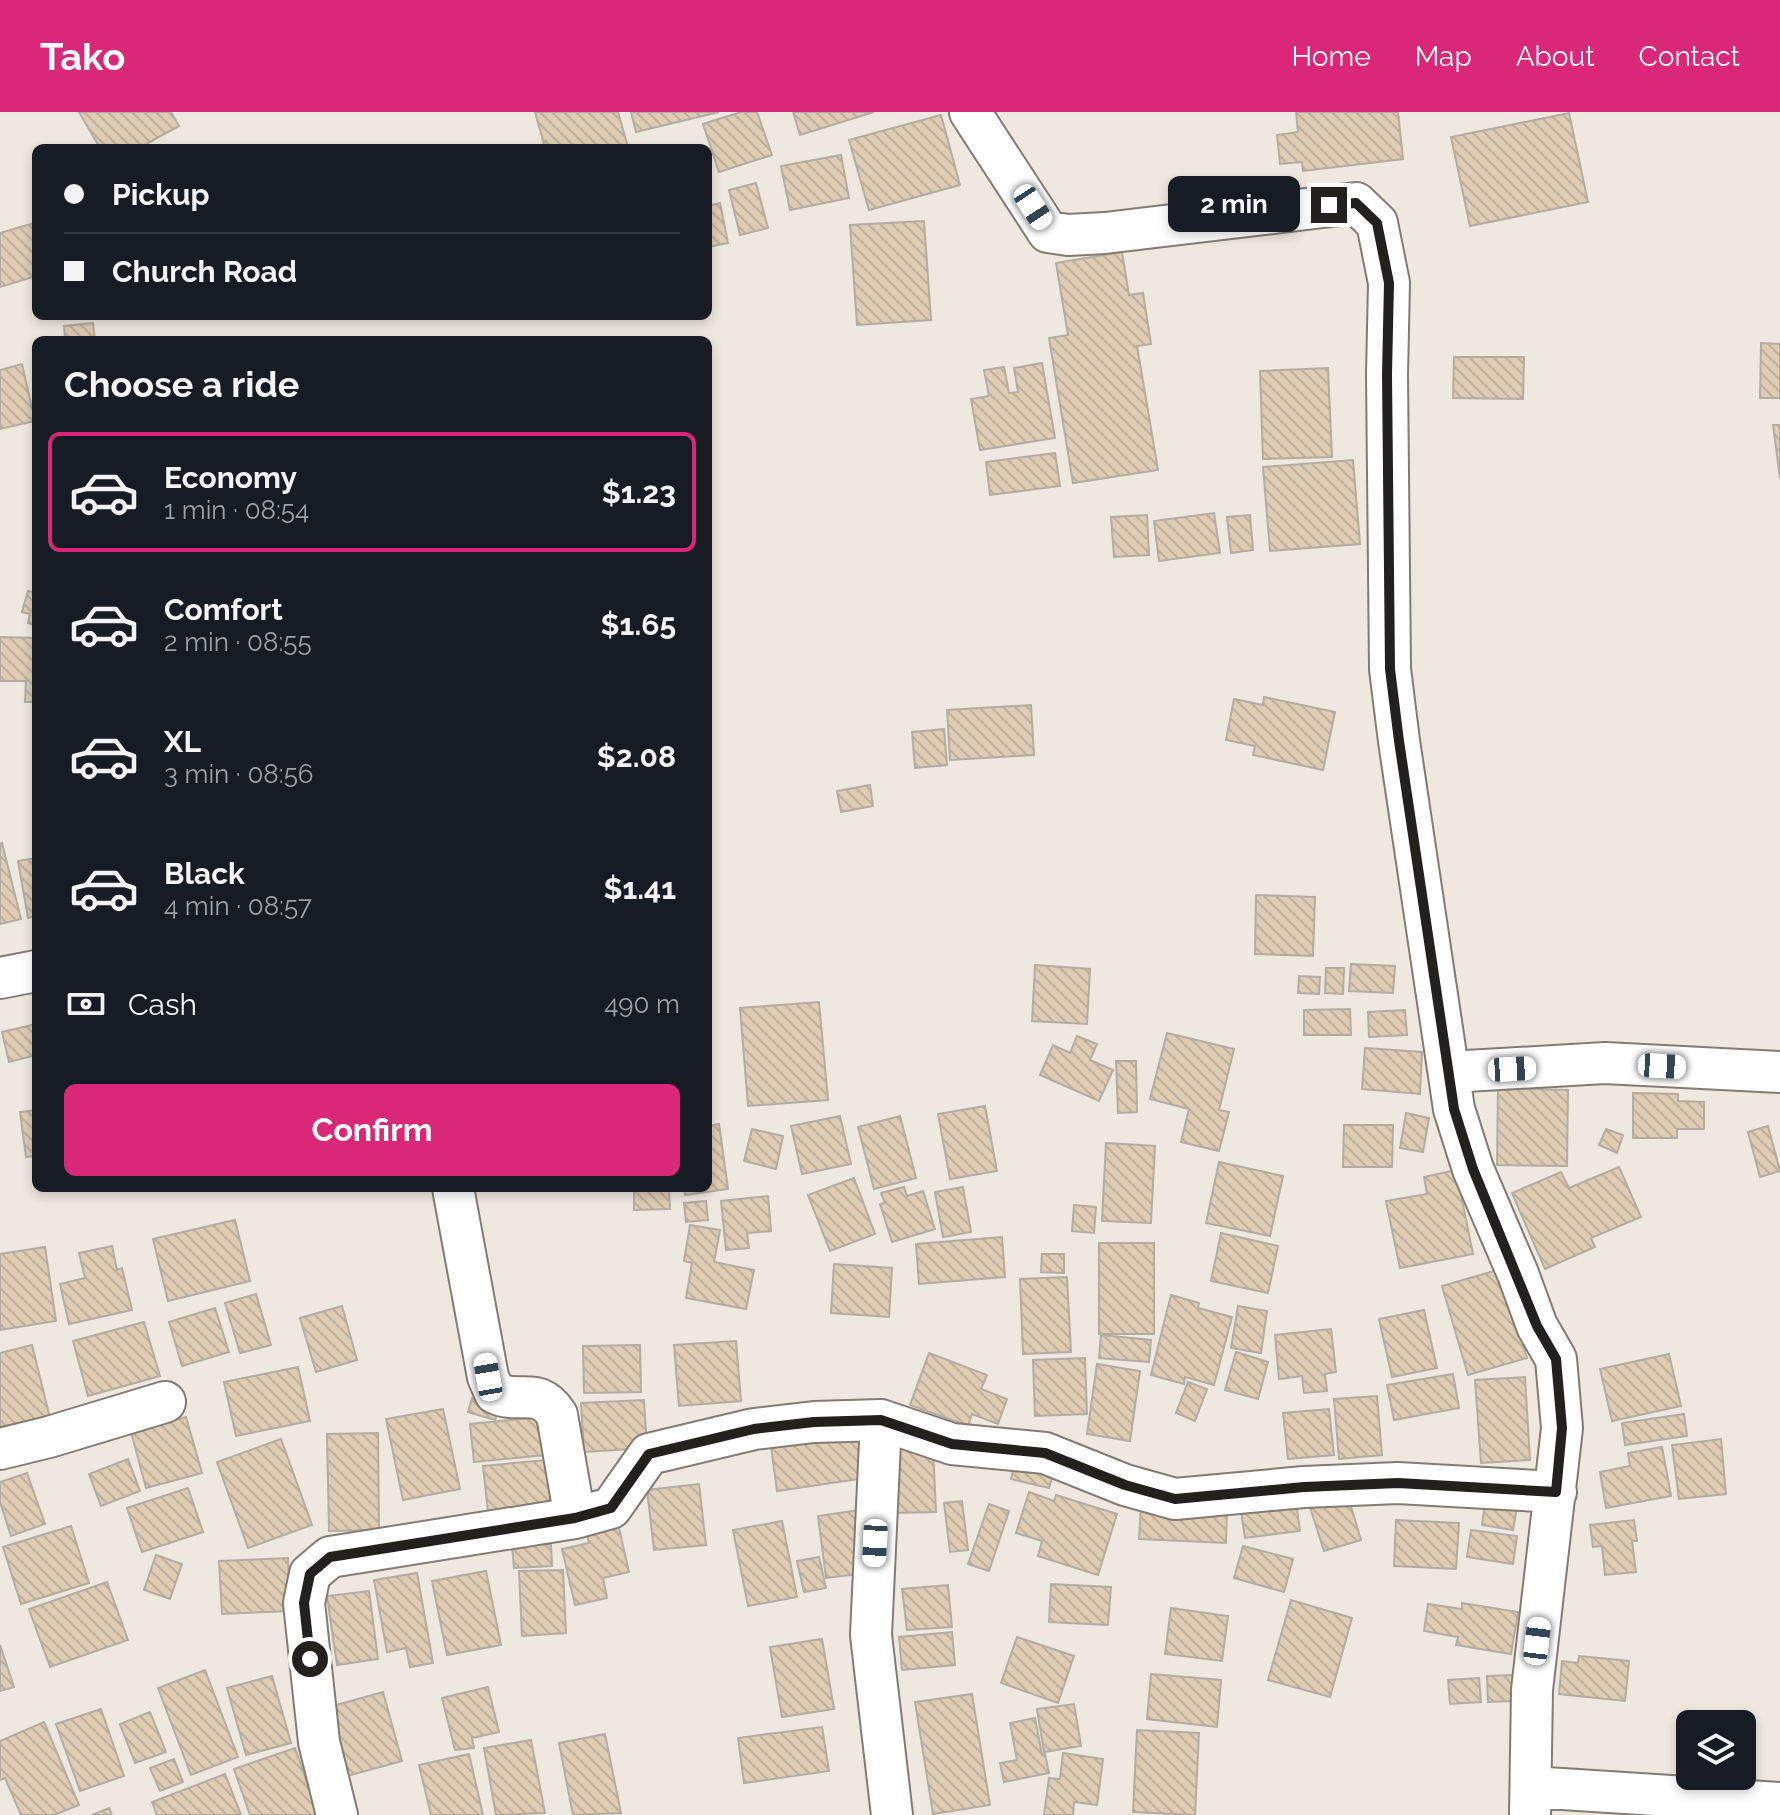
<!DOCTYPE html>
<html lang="en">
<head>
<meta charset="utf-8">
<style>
	:root { --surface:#171b24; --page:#242831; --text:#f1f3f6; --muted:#9ea1a6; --line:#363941; --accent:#db2777 }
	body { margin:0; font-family:Raleway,sans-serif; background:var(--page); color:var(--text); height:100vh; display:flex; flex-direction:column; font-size:30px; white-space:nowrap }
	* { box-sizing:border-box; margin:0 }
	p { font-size:26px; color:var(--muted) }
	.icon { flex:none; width:44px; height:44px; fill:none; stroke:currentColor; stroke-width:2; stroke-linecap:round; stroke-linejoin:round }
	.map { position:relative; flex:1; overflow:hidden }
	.side { position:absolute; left:32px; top:224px; width:680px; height:856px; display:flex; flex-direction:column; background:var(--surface); border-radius:12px; box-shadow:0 4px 12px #0003 }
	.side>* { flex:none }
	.hud { position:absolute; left:32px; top:32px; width:680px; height:176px; border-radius:12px; box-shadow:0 4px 12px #0003; display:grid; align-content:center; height:176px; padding:0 32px; background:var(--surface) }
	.tools { position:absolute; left:1676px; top:1598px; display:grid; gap:16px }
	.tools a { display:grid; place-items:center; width:80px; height:80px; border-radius:12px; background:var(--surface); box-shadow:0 4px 12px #0003; font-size:40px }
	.end { position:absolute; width:36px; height:36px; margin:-18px; border:10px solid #23211e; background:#fff; box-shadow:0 0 0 4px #fff }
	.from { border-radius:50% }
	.bubble { position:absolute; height:56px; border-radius:12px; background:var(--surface); box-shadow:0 4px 12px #0003; font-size:26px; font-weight:700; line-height:56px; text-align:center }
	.car { position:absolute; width:24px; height:48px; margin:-24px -12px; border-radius:10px; box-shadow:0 0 6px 2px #0007; background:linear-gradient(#fff 24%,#345 0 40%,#fff 0 76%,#345 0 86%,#fff 0) }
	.hud b { display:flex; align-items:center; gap:28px; height:76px; font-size:30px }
	.hud b+b { border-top:2px solid var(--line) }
	.hud i { width:20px; height:20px; background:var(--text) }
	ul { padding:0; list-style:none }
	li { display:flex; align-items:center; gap:24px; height:120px; margin:0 16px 12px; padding:0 16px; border:4px solid transparent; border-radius:12px }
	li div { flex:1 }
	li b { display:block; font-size:30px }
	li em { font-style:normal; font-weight:700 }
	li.current { border-color:var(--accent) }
	li>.icon { width:72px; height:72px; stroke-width:1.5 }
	h2 { padding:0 32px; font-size:36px; line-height:96px }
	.pay { display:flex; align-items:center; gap:20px; height:88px; padding:0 32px; font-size:30px }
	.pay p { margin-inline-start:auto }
	.primary-button { display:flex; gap:16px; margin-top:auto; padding:16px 32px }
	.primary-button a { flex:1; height:92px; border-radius:12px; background:var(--accent); color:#fff; font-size:32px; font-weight:700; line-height:92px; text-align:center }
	header { display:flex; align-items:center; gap:48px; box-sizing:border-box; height:112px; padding:0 40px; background:var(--accent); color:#fff }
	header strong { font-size:38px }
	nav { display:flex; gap:44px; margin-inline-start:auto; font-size:28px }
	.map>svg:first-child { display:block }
</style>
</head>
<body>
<header>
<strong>Tako</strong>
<nav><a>Home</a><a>Map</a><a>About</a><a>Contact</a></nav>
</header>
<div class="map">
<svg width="1780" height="1703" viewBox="0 0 1780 1703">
	<defs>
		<pattern id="building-back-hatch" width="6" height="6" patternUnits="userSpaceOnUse" patternTransform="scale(2)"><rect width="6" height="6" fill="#dfccb3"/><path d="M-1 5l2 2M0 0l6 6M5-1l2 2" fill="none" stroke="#bfaf9a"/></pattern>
	</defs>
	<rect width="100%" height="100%" fill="#efe8df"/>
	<path fill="url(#building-back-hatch)" stroke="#b2aca3" stroke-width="2" d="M 79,0 L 171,0 L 179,14 L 139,36 L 100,36 Z
		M 535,0 L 618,0 L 628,35 L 545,36 Z
		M 631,0 L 719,0 L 636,20 Z
		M 741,0 L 757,0 L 772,43 L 719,60 L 703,12 Z
		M 793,0 L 874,0 L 800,23 Z
		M 1296,0 L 1398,0 L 1403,47 L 1303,59 L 1302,50 L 1280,52 L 1277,23 L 1298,20 Z
		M 1569,1 L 1588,90 L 1470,114 L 1451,25 Z
		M 941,3 L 960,73 L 869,98 L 849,28 Z
		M 841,43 L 849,86 L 790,98 L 781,54 Z
		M 756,71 L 768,116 L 740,123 L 729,78 Z
		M 720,91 L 728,131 L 708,135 L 708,94 Z
		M 924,109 L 931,208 L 857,213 L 850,113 Z
		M 34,111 L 36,119 L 36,164 L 0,175 L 0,121 Z
		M 1122,140 L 1129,183 L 1143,181 L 1151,232 L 1137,234 L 1158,358 L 1073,371 L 1049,226 L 1068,223 L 1056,151 Z
		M 93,211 L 95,228 L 65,228 L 64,214 Z
		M 1761,231 L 1780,232 L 1780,286 L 1760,286 Z
		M 1454,245 L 1524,245 L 1523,287 L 1453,286 Z
		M 1042,251 L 1055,326 L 980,338 L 971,287 L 989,284 L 984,258 L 1004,255 L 1009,281 L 1018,280 L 1014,256 Z
		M 22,252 L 35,309 L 0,317 L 0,258 Z
		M 1328,256 L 1332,345 L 1263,347 L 1260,259 Z
		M 1773,313 L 1780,313 L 1780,366 Z
		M 1055,341 L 1060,374 L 990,383 L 986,350 Z
		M 1353,348 L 1360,432 L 1270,439 L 1263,355 Z
		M 1214,401 L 1220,441 L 1159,449 L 1154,409 Z
		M 1147,403 L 1149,443 L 1114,445 L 1111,405 Z
		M 1250,403 L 1253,438 L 1231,441 L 1227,405 Z
		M 28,479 L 36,481 L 36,514 L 28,511 L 30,502 L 22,500 Z
		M 0,525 L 36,526 L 36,590 L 25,590 L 26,569 L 0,569 Z
		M 1264,585 L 1335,600 L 1323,658 L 1253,643 L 1255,634 L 1226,628 L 1234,587 L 1263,593 Z
		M 1031,593 L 1034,643 L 950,648 L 947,598 Z
		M 944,617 L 947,653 L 915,656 L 912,620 Z
		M 870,673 L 873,694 L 841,700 L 837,679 Z
		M 2,731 L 21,807 L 0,812 L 0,732 Z
		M 36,746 L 36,804 L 28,806 L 18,749 Z
		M 1256,783 L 1315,785 L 1313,844 L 1255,842 Z
		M 1351,852 L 1395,854 L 1393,881 L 1349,879 Z
		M 1035,853 L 1090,857 L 1087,912 L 1032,909 Z
		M 1326,856 L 1344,856 L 1343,882 L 1325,881 Z
		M 1299,864 L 1320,865 L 1319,882 L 1298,881 Z
		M 819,890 L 828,988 L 748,994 L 740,896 Z
		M 1350,897 L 1351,923 L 1304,923 L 1304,898 Z
		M 1405,898 L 1407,923 L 1369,925 L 1368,900 Z
		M 36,912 L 36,943 L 9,950 L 2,920 Z
		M 1167,921 L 1234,937 L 1219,998 L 1229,1000 L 1219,1039 L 1181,1030 L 1189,997 L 1150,987 Z
		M 1077,924 L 1097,932 L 1090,948 L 1113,958 L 1099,989 L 1040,963 L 1053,933 L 1070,941 Z
		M 1365,936 L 1422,940 L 1420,982 L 1362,977 Z
		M 1116,949 L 1136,949 L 1137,1000 L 1118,1001 Z
		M 1498,976 L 1568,978 L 1567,1054 L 1497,1053 Z
		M 1633,981 L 1678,982 L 1678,989 L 1704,990 L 1704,1017 L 1677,1017 L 1677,1026 L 1633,1026 Z
		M 985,994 L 997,1059 L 950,1067 L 938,1002 Z
		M 36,998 L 36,1044 L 26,1045 L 20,1000 Z
		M 1406,1001 L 1429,1006 L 1423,1040 L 1400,1036 Z
		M 840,1004 L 851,1052 L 802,1062 L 791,1014 Z
		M 900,1004 L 916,1066 L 874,1077 L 858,1015 Z
		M 719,1012 L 728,1077 L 685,1083 L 684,1076 L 708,1076 L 708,1014 Z
		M 1344,1013 L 1393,1013 L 1392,1055 L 1343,1055 Z
		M 1768,1014 L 1780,1059 L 1760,1065 L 1748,1020 Z
		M 752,1017 L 783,1024 L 776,1057 L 744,1049 Z
		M 1606,1017 L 1623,1023 L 1617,1041 L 1599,1033 Z
		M 1106,1031 L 1155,1034 L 1151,1111 L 1102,1109 Z
		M 1219,1050 L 1283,1064 L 1270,1124 L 1206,1111 Z
		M 1619,1055 L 1641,1105 L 1591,1126 L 1595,1135 L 1545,1157 L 1512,1081 L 1561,1060 L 1569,1076 Z
		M 1456,1058 L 1473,1142 L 1400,1156 L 1386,1089 L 1427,1082 L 1424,1065 Z
		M 854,1066 L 875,1122 L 830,1139 L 808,1083 Z
		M 904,1075 L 907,1084 L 923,1079 L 935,1117 L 892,1130 L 880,1092 L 885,1091 L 881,1081 Z
		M 963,1075 L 971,1120 L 943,1125 L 935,1080 Z
		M 634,1076 L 669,1076 L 670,1097 L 634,1098 Z
		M 768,1084 L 771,1119 L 747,1121 L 749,1136 L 726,1138 L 721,1089 Z
		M 706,1089 L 708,1108 L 686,1110 L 684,1091 Z
		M 1074,1093 L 1096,1095 L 1094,1121 L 1072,1119 Z
		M 235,1108 L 250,1169 L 168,1189 L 153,1127 Z
		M 690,1113 L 720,1118 L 714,1150 L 754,1158 L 746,1197 L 686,1186 L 692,1151 L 684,1149 Z
		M 1221,1121 L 1278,1134 L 1268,1181 L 1211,1169 Z
		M 1002,1125 L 1005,1165 L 919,1172 L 916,1132 Z
		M 1099,1131 L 1154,1131 L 1154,1222 L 1099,1222 Z
		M 112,1134 L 117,1158 L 122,1156 L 132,1198 L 69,1212 L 60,1172 L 85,1166 L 79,1141 Z
		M 45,1135 L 56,1209 L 0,1218 L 0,1142 Z
		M 1042,1142 L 1064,1142 L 1064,1161 L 1041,1160 Z
		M 834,1152 L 892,1156 L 889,1205 L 831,1201 Z
		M 1501,1157 L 1527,1246 L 1468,1263 L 1442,1174 Z
		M 1067,1165 L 1071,1240 L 1023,1242 L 1020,1167 Z
		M 256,1182 L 271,1233 L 240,1241 L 225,1191 Z
		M 1171,1183 L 1199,1191 L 1198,1196 L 1232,1205 L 1214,1273 L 1185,1265 L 1184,1272 L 1151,1263 Z
		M 342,1194 L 357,1248 L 316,1260 L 300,1206 Z
		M 1238,1194 L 1267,1199 L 1261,1241 L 1231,1236 Z
		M 215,1196 L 229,1240 L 182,1254 L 169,1210 Z
		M 1424,1198 L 1437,1256 L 1392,1265 L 1379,1207 Z
		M 144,1210 L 160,1264 L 88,1284 L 73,1229 Z
		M 1331,1217 L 1336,1260 L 1325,1262 L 1327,1279 L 1304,1281 L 1302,1264 L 1279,1267 L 1275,1223 Z
		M 1101,1223 L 1151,1228 L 1149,1250 L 1099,1246 Z
		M 736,1229 L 741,1289 L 679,1294 L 674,1233 Z
		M 32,1233 L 50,1306 L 0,1317 L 0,1241 Z
		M 640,1233 L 641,1280 L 584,1281 L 583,1234 Z
		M 1236,1240 L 1268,1250 L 1258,1287 L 1225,1278 Z
		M 929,1241 L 987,1263 L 981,1277 L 1007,1287 L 998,1312 L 972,1302 L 968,1314 L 910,1293 Z
		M 1669,1242 L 1681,1294 L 1612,1309 L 1600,1257 Z
		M 1085,1246 L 1087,1302 L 1035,1304 L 1033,1248 Z
		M 1097,1252 L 1140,1259 L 1130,1329 L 1087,1322 Z
		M 298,1255 L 310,1309 L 236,1324 L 224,1270 Z
		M 1453,1262 L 1459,1296 L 1394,1308 L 1387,1273 Z
		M 1525,1265 L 1530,1348 L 1481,1351 L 1475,1268 Z
		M 1188,1270 L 1207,1277 L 1195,1309 L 1176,1301 Z
		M 1377,1284 L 1382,1343 L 1339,1347 L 1334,1287 Z
		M 472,1286 L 499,1295 L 495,1308 L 468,1300 Z
		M 644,1288 L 647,1336 L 584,1340 L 581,1291 Z
		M 443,1297 L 460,1377 L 403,1388 L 386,1307 Z
		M 1329,1297 L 1334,1343 L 1288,1347 L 1283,1301 Z
		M 1684,1302 L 1687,1324 L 1625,1333 L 1622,1311 Z
		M 186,1305 L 202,1361 L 146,1376 L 131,1320 Z
		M 541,1305 L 545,1343 L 474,1350 L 470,1312 Z
		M 858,1315 L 866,1366 L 777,1379 L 770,1327 Z
		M 378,1321 L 379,1418 L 329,1419 L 327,1322 Z
		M 281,1327 L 312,1413 L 248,1436 L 217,1350 Z
		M 1721,1327 L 1726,1382 L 1679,1387 L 1672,1333 Z
		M 933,1335 L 936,1400 L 894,1401 L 891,1337 Z
		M 1662,1335 L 1671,1384 L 1606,1396 L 1600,1360 L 1630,1354 L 1628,1341 Z
		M 128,1347 L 140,1379 L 101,1394 L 89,1362 Z
		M 1016,1347 L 1055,1356 L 1049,1376 L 1011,1367 Z
		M 546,1348 L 551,1394 L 488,1400 L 483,1354 Z
		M 27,1361 L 45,1412 L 11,1424 L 0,1390 L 0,1370 Z
		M 699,1372 L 706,1433 L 654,1438 L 647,1378 Z
		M 188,1376 L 203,1420 L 142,1440 L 127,1396 Z
		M 1346,1378 L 1361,1428 L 1324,1439 L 1308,1389 Z
		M 1029,1380 L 1054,1389 L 1056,1383 L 1117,1402 L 1098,1463 L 1038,1444 L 1042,1429 L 1016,1421 Z
		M 1295,1383 L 1300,1419 L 1245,1426 L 1240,1392 Z
		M 962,1389 L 968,1438 L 950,1440 L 944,1391 Z
		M 1485,1391 L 1517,1395 L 1513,1418 L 1482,1413 Z
		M 989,1392 L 1009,1399 L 989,1459 L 968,1452 Z
		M 1141,1394 L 1227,1398 L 1226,1431 L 1139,1427 Z
		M 860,1398 L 869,1461 L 826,1466 L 818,1404 Z
		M 617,1407 L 629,1460 L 603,1466 L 607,1486 L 575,1493 L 562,1437 L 589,1431 L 585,1414 Z
		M 1396,1408 L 1459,1411 L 1456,1457 L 1394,1454 Z
		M 1634,1408 L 1637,1429 L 1632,1429 L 1636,1460 L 1605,1463 L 1602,1434 L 1593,1435 L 1590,1413 Z
		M 782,1409 L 797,1485 L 748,1494 L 733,1418 Z
		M 71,1414 L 89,1471 L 21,1492 L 3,1435 Z
		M 1471,1418 L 1517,1424 L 1513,1452 L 1467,1445 Z
		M 551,1432 L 552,1454 L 514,1456 L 512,1434 Z
		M 1243,1434 L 1293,1447 L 1284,1480 L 1234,1466 Z
		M 156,1443 L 182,1452 L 170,1487 L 144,1478 Z
		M 819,1445 L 826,1476 L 804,1480 L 797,1449 Z
		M 288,1446 L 290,1499 L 222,1502 L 219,1449 Z
		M 563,1458 L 566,1521 L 522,1524 L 519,1459 Z
		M 486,1459 L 501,1533 L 447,1543 L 432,1469 Z
		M 417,1461 L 433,1551 L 410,1555 L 406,1536 L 387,1540 L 374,1468 Z
		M 107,1470 L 128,1528 L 50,1555 L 29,1497 Z
		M 1051,1472 L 1111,1475 L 1108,1513 L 1049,1510 Z
		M 948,1473 L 952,1515 L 907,1518 L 902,1477 Z
		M 369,1479 L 378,1547 L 337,1553 L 327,1484 Z
		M 1291,1488 L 1352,1506 L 1330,1585 L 1268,1568 Z
		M 1462,1491 L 1518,1500 L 1511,1542 L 1456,1533 L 1458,1525 L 1424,1519 L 1428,1492 L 1462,1497 Z
		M 1171,1496 L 1228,1504 L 1222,1549 L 1165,1542 Z
		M 952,1520 L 955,1553 L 902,1558 L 899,1525 Z
		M 1017,1525 L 1074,1544 L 1058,1591 L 1001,1571 Z
		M 822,1527 L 834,1597 L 782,1605 L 770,1535 Z
		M 0,1533 L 14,1575 L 0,1579 Z
		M 1579,1544 L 1629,1549 L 1625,1589 L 1559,1582 L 1562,1549 L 1578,1551 Z
		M 205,1558 L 238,1645 L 191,1663 L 158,1576 Z
		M 1151,1562 L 1221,1568 L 1217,1615 L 1147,1607 Z
		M 1513,1563 L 1515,1589 L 1488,1590 L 1487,1564 Z
		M 272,1564 L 291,1631 L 246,1643 L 227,1576 Z
		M 1479,1566 L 1481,1590 L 1450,1592 L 1448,1568 Z
		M 488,1575 L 499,1620 L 472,1626 L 474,1636 L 455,1638 L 442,1586 Z
		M 383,1580 L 402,1649 L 347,1664 L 329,1595 Z
		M 972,1582 L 990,1693 L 933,1702 L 915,1590 Z
		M 1074,1592 L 1081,1634 L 1044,1640 L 1037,1597 Z
		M 101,1597 L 124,1664 L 80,1679 L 56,1612 Z
		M 150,1600 L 166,1640 L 135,1651 L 120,1612 Z
		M 1035,1606 L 1042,1643 L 1045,1642 L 1049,1661 L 1004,1670 L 1000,1651 L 1017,1648 L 1010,1611 Z
		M 44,1610 L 79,1693 L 54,1703 L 21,1703 L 5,1666 L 0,1668 L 0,1629 Z
		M 822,1615 L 829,1659 L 744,1671 L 738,1626 Z
		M 1137,1618 L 1199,1621 L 1195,1703 L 1133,1700 Z
		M 605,1622 L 621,1701 L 573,1703 L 559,1631 Z
		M 531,1628 L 545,1701 L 496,1703 L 484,1636 Z
		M 295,1636 L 318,1703 L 250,1703 L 234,1657 Z
		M 1063,1641 L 1103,1647 L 1097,1693 L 1074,1690 L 1073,1703 L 1044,1703 L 1049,1666 L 1060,1667 Z
		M 469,1642 L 483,1703 L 431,1703 L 419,1653 Z
		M 174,1647 L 183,1670 L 160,1679 L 150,1656 Z
		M 225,1662 L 241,1703 L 157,1703 L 152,1690 Z
		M 109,1696 L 112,1703 L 92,1703 Z"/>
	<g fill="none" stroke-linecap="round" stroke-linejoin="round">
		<g stroke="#827c74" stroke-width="44">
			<path id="street" d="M 970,0 L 1048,120 L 1068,123 L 1105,121 L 1356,91 L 1377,111 L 1389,171 L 1387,262 L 1390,557 L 1399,629 L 1454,997 L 1473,1057 L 1518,1162 L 1537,1214 L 1556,1247 L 1562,1316 L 1532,1578 L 1530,1703
				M 0,866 L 36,859
				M 1449,960 L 1605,951 L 1780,960
				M 453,1076 L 488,1265 L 495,1281 C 521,1293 538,1273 557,1303 L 575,1406
				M 881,1308 L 871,1523 L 892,1703
				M 0,1337 L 49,1325 L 165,1290
				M 1531,1675 L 1780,1691
				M 337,1703 L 319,1630 L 304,1491 L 310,1462 L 330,1445 L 575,1406 L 611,1396 L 649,1342 L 754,1317 L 814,1310 L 881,1308 L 952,1332 L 1045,1341 L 1125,1373 L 1175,1387 L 1304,1375 L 1398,1371 L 1556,1380"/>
		</g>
		<use href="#street" stroke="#fff" stroke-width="40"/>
	</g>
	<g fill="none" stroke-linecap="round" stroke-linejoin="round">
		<path stroke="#23211e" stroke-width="10" d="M 310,1547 L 304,1491 L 310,1462 L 330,1445 L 575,1406 L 611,1396 L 649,1342 L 754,1317 L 814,1310 L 881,1308 L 952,1332 L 1045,1341 L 1125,1373 L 1175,1387 L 1304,1375 L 1398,1371 L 1556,1380 L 1562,1316 L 1556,1247 L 1537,1214 L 1473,1057 L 1454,997 L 1399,629 L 1390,557 L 1387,262 L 1389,171 L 1377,111 L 1356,91 L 1329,93"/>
	</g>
</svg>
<div class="tools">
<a><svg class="icon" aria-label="layers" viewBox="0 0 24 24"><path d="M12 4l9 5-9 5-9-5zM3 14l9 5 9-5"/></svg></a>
</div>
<i class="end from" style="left:310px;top:1547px"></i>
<i class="end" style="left:1329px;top:93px"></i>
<div class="bubble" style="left:1168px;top:64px;width:132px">2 min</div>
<i class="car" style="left:1033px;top:95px;rotate:147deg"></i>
<i class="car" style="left:1662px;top:954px;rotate:93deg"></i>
<i class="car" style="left:1512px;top:957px;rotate:87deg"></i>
<i class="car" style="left:488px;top:1265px;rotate:350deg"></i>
<i class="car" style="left:875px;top:1431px;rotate:183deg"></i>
<i class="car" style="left:1537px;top:1529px;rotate:7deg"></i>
<div class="hud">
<b><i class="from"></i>Pickup</b>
<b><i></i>Church Road</b>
</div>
<section class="side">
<h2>Choose a ride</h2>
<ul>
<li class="current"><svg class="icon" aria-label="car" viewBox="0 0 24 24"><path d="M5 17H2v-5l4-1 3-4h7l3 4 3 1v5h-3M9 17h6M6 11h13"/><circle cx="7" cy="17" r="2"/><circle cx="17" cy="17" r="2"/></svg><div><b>Economy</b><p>1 min · 08:54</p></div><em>$1.23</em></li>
<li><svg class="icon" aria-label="car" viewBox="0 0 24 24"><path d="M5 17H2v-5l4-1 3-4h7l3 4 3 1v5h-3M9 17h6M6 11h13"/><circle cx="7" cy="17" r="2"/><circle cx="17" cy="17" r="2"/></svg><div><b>Comfort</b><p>2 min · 08:55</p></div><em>$1.65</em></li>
<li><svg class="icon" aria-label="car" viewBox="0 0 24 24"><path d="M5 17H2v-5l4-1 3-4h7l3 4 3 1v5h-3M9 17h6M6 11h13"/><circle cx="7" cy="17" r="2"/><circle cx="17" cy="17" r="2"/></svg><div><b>XL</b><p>3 min · 08:56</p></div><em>$2.08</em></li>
<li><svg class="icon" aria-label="car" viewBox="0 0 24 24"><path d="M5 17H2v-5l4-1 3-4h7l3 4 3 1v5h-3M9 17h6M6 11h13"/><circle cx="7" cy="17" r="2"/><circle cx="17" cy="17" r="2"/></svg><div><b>Black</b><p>4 min · 08:57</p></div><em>$1.41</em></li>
</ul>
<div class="pay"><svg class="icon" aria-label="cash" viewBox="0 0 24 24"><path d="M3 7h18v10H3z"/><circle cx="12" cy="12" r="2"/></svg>Cash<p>490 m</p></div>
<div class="primary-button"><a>Confirm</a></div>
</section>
</div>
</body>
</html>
